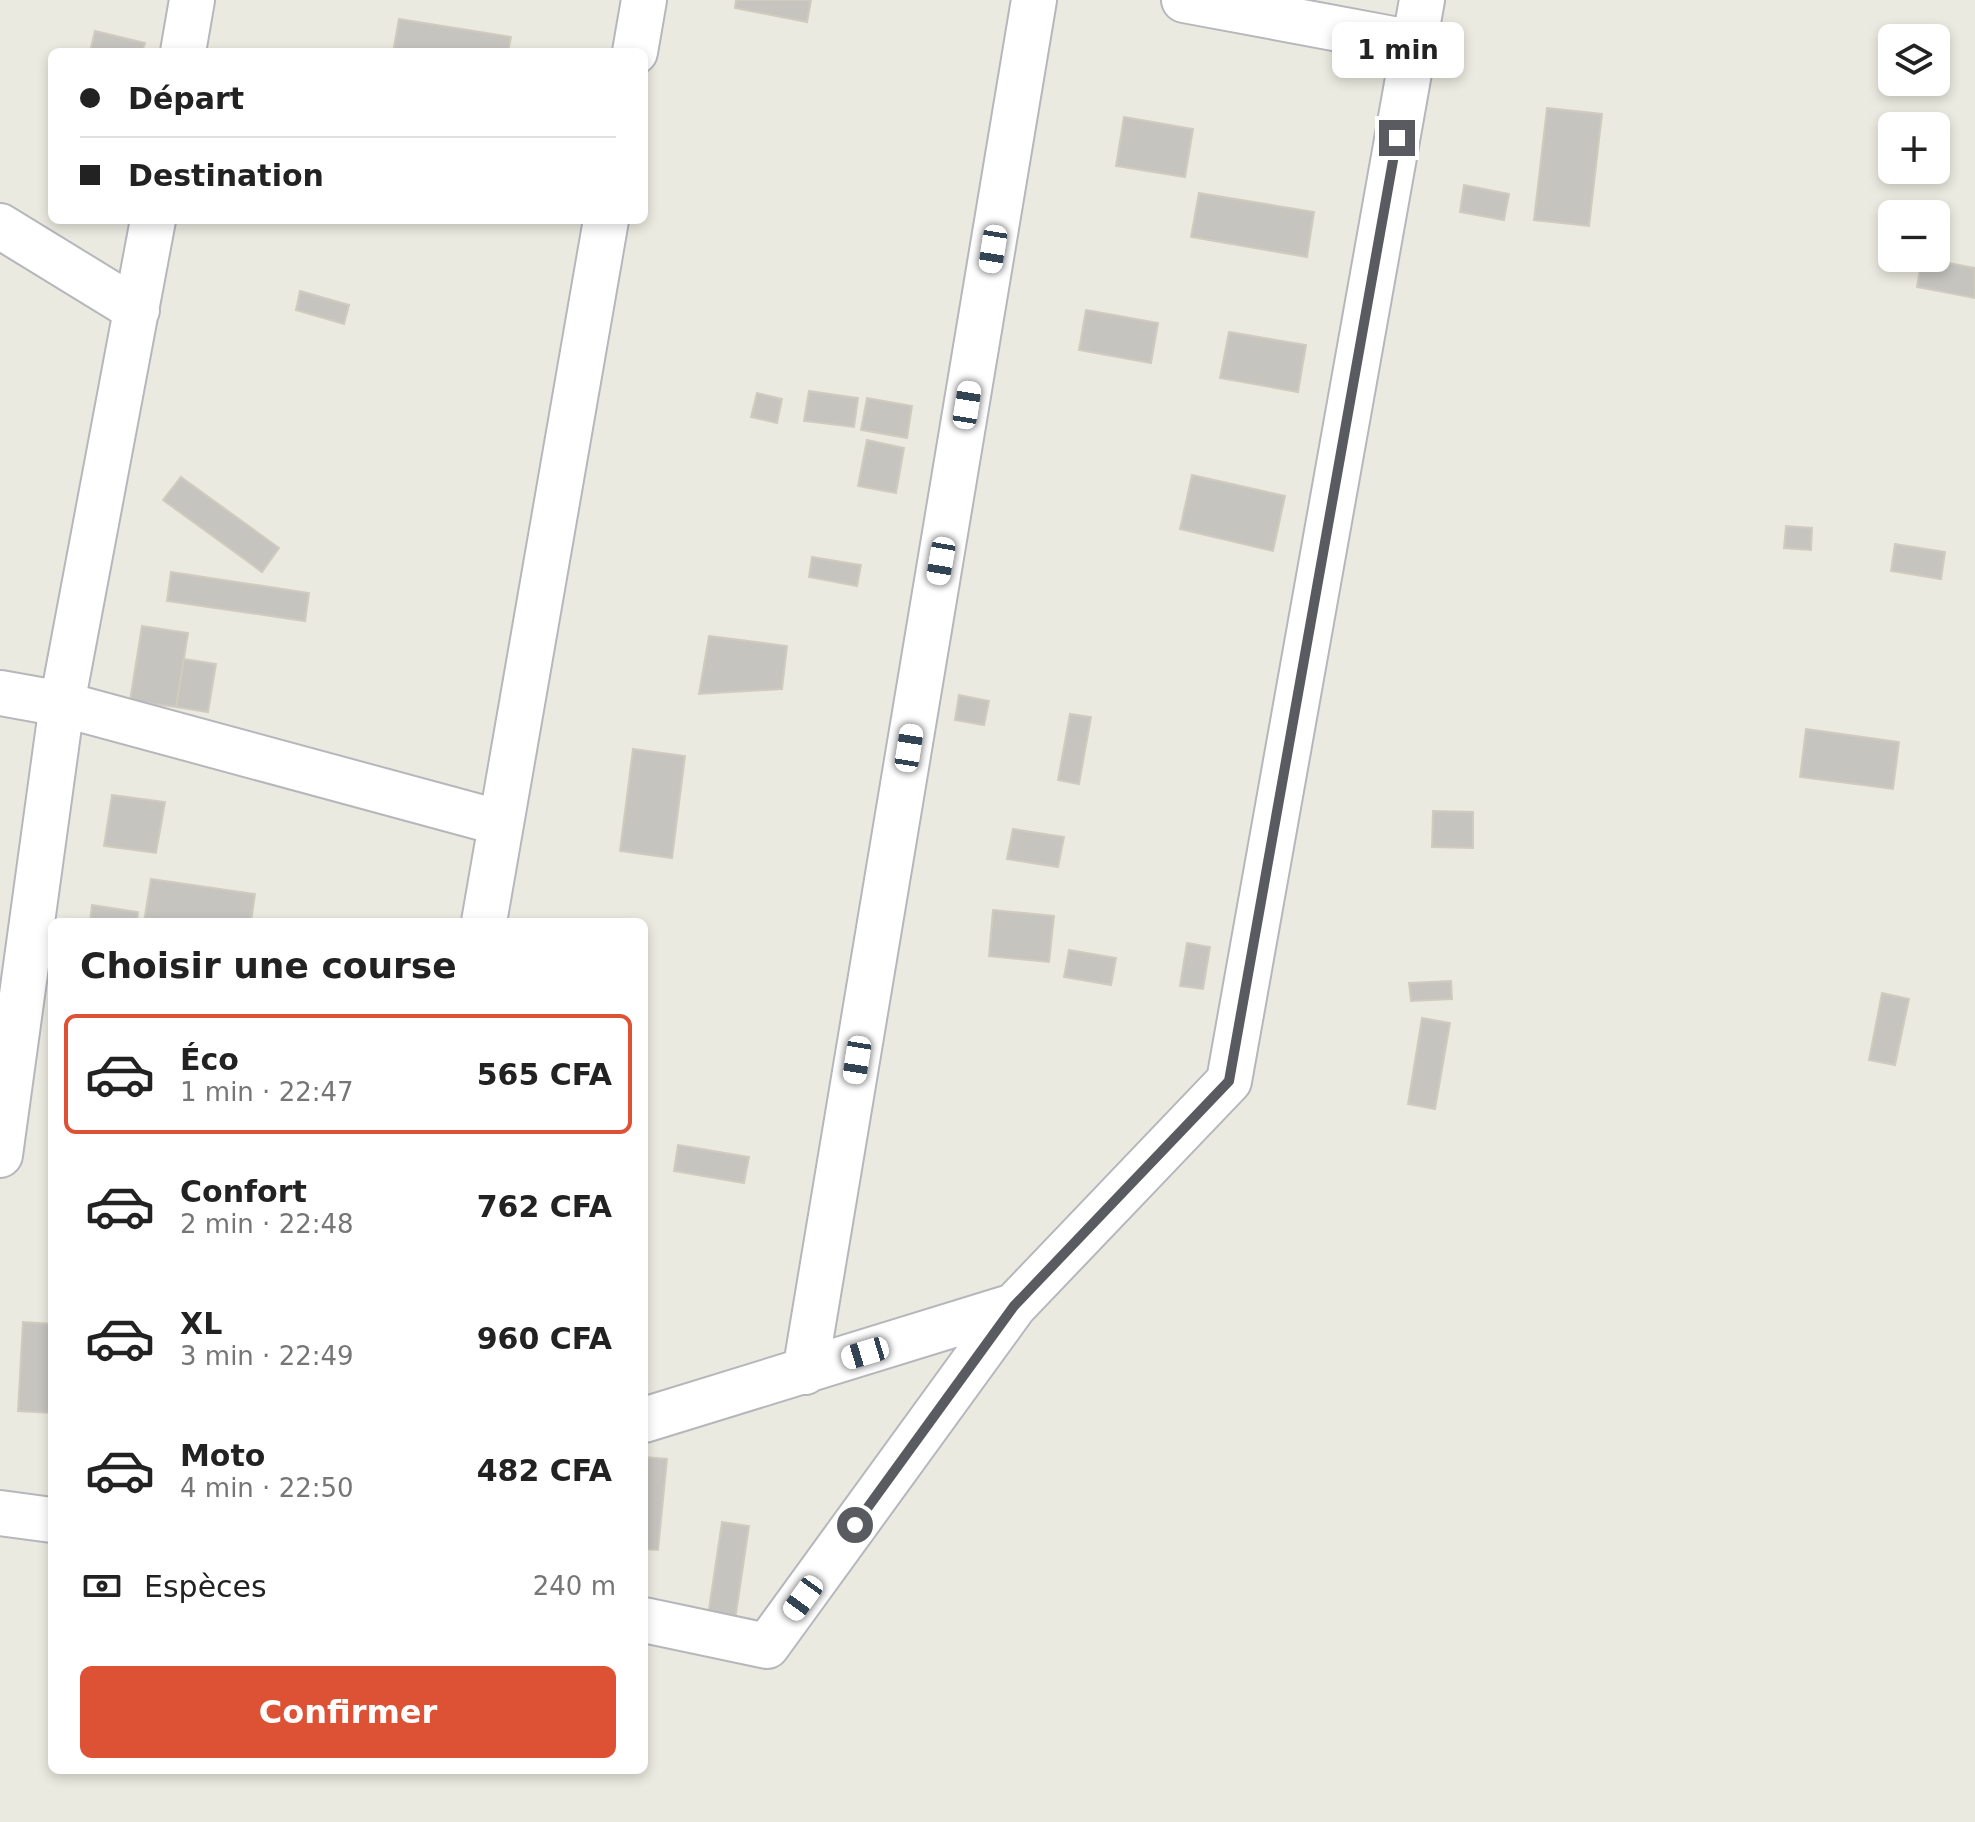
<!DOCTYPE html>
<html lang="fr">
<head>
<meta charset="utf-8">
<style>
	:root { --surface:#fff; --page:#f6f6f6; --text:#222; --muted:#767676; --line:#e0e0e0; --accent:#dd5235 }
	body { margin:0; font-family:"DejaVu Sans",sans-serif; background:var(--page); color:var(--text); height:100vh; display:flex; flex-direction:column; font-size:30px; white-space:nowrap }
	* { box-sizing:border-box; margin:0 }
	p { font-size:26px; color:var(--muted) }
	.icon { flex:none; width:44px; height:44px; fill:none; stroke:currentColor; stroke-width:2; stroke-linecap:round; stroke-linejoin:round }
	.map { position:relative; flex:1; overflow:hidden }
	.side { position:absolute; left:48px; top:918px; width:600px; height:856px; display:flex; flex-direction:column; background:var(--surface); border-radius:12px; box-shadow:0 4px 12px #0003 }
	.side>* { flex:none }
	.guide { position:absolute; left:48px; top:48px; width:600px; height:176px; border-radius:12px; box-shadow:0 4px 12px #0003; display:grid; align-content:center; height:176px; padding:0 32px; background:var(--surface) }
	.controls { position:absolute; left:1878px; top:24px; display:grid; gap:16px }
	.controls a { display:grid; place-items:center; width:72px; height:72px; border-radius:12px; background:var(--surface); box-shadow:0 4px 12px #0003; font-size:40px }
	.end { position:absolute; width:36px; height:36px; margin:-18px; border:10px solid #595b60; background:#fff; box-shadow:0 0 0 4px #fff }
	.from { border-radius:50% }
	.bubble { position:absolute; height:56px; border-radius:12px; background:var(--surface); box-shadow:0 4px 12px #0003; font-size:26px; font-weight:700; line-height:56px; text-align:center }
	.car { position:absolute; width:24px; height:48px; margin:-24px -12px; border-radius:10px; box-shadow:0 0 6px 2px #0007; background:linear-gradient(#fff 24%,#345 0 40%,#fff 0 76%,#345 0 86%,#fff 0) }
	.guide b { display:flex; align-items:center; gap:28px; height:76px; font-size:30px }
	.guide b+b { border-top:2px solid var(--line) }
	.guide i { width:20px; height:20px; background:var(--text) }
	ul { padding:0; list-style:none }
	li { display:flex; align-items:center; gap:24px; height:120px; margin:0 16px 12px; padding:0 16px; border:4px solid transparent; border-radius:12px }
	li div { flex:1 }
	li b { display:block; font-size:30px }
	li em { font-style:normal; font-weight:700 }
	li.selected { border-color:var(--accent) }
	li>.icon { width:72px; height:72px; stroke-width:1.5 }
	h2 { padding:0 32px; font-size:36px; line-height:96px }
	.pay { display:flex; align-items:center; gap:20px; height:88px; padding:0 32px; font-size:30px }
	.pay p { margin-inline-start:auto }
	.action { display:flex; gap:16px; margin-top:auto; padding:16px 32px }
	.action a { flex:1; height:92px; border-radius:12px; background:var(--accent); color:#fff; font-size:32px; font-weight:700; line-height:92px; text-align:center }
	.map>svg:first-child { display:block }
</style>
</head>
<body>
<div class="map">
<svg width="1975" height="1822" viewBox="0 0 1975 1822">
	<rect width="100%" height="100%" fill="#ebeae0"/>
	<path fill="#c6c4be" stroke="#cfccbf" stroke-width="2" d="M 736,0 L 811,0 L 807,22 L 735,8 Z
		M 399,19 L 511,37 L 508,52 L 393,52 Z
		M 95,31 L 145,43 L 142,52 L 90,52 Z
		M 1547,108 L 1602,114 L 1589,226 L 1534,220 Z
		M 1124,117 L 1193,129 L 1185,177 L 1116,166 Z
		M 1464,185 L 1509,194 L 1504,220 L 1460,212 Z
		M 1199,193 L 1314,212 L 1307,257 L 1191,237 Z
		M 1922,258 L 1975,268 L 1975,298 L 1917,287 Z
		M 300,291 L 349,305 L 344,324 L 296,310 Z
		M 1086,310 L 1158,323 L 1151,363 L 1079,350 Z
		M 1229,332 L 1306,345 L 1298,392 L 1220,378 Z
		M 809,391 L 858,398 L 854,427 L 804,421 Z
		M 757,393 L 782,399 L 777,423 L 751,417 Z
		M 867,398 L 912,406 L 907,438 L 861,430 Z
		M 867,440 L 904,448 L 896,493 L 858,486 Z
		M 1192,475 L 1285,496 L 1273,551 L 1180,529 Z
		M 181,477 L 279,548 L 262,572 L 163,500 Z
		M 1786,526 L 1812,528 L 1811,550 L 1784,548 Z
		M 1895,544 L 1945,552 L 1941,579 L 1891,571 Z
		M 812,557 L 861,565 L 857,586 L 809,577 Z
		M 171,572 L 309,593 L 305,621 L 167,601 Z
		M 142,626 L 188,633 L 176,707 L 130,701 Z
		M 709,636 L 787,646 L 782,689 L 699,694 Z
		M 184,659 L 216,664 L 208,712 L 176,707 Z
		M 959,695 L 989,701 L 984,725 L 955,720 Z
		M 1070,714 L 1091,717 L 1079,784 L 1058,780 Z
		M 1806,729 L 1899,742 L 1893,789 L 1800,777 Z
		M 633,749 L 685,756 L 672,858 L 620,851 Z
		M 112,795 L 165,802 L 156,853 L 104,846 Z
		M 1433,811 L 1473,812 L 1473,848 L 1432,847 Z
		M 1013,829 L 1064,837 L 1058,867 L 1007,859 Z
		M 151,879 L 255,894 L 251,922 L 144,922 Z
		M 92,905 L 138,912 L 137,922 L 90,922 Z
		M 993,910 L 1054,916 L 1049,962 L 989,956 Z
		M 1187,943 L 1210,947 L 1203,989 L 1180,986 Z
		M 1069,950 L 1116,958 L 1111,985 L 1064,977 Z
		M 1451,981 L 1452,999 L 1411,1001 L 1409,983 Z
		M 1882,993 L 1909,999 L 1895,1065 L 1869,1060 Z
		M 1422,1018 L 1450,1023 L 1435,1109 L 1408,1104 Z
		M 678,1145 L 749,1157 L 744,1183 L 674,1171 Z
		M 23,1322 L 52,1324 L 52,1413 L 18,1411 Z
		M 644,1457 L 667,1459 L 658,1550 L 644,1549 Z
		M 722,1522 L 749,1526 L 735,1620 L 708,1616 Z"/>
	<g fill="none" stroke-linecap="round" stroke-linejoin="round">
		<g stroke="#b6b7bc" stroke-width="48">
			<path id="minor" d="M 1184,0 L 1414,43
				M 183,52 L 192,0
				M 635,52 L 644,0
				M 0,226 L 137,310
				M 0,693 L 62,704 L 501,823
				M 484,922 L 606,220
				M 0,1155 L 62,704 L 153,220
				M 805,1372 L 1034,0
				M 644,1420 L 1014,1306
				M 0,1513 L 52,1520
				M 644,1620 L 767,1646 L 1014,1306 L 1229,1081 L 1422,0"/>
		</g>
		<use href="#minor" stroke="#fff" stroke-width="44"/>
	</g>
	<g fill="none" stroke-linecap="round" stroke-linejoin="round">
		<path stroke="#595b60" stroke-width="10" d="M 855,1525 L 1014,1306 L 1229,1081 L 1397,138"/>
	</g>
</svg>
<div class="controls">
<a><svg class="icon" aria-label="layers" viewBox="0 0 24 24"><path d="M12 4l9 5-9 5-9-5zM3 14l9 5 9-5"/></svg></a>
<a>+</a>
<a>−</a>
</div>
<i class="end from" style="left:855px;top:1525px"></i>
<i class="end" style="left:1397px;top:138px"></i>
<div class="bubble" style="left:1332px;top:22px;width:132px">1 min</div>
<i class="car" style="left:993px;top:249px;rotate:189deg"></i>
<i class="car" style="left:967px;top:405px;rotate:9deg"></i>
<i class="car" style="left:941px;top:561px;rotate:190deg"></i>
<i class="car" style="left:909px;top:748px;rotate:9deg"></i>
<i class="car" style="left:857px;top:1060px;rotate:189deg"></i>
<i class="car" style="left:865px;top:1353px;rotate:253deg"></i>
<i class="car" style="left:803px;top:1598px;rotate:216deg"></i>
<div class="guide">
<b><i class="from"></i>Départ</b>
<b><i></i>Destination</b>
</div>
<section class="side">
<h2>Choisir une course</h2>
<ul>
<li class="selected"><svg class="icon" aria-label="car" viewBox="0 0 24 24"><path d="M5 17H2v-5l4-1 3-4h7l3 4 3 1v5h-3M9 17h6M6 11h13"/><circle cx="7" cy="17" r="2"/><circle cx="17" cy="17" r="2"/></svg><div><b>Éco</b><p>1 min · 22:47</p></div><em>565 CFA</em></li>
<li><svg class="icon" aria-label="car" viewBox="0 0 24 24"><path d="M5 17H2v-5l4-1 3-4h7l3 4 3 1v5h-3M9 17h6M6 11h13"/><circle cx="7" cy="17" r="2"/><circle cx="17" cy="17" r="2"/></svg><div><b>Confort</b><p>2 min · 22:48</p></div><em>762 CFA</em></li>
<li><svg class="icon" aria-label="car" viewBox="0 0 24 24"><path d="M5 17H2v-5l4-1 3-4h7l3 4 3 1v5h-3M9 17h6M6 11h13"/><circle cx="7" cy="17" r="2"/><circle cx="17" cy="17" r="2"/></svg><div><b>XL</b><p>3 min · 22:49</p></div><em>960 CFA</em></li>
<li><svg class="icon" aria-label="car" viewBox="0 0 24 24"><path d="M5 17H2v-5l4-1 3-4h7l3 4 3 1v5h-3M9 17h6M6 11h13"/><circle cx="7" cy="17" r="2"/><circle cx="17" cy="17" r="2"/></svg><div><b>Moto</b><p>4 min · 22:50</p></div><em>482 CFA</em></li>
</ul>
<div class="pay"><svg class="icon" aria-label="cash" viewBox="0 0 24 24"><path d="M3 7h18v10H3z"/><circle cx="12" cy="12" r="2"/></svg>Espèces<p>240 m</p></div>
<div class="action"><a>Confirmer</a></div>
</section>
</div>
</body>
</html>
